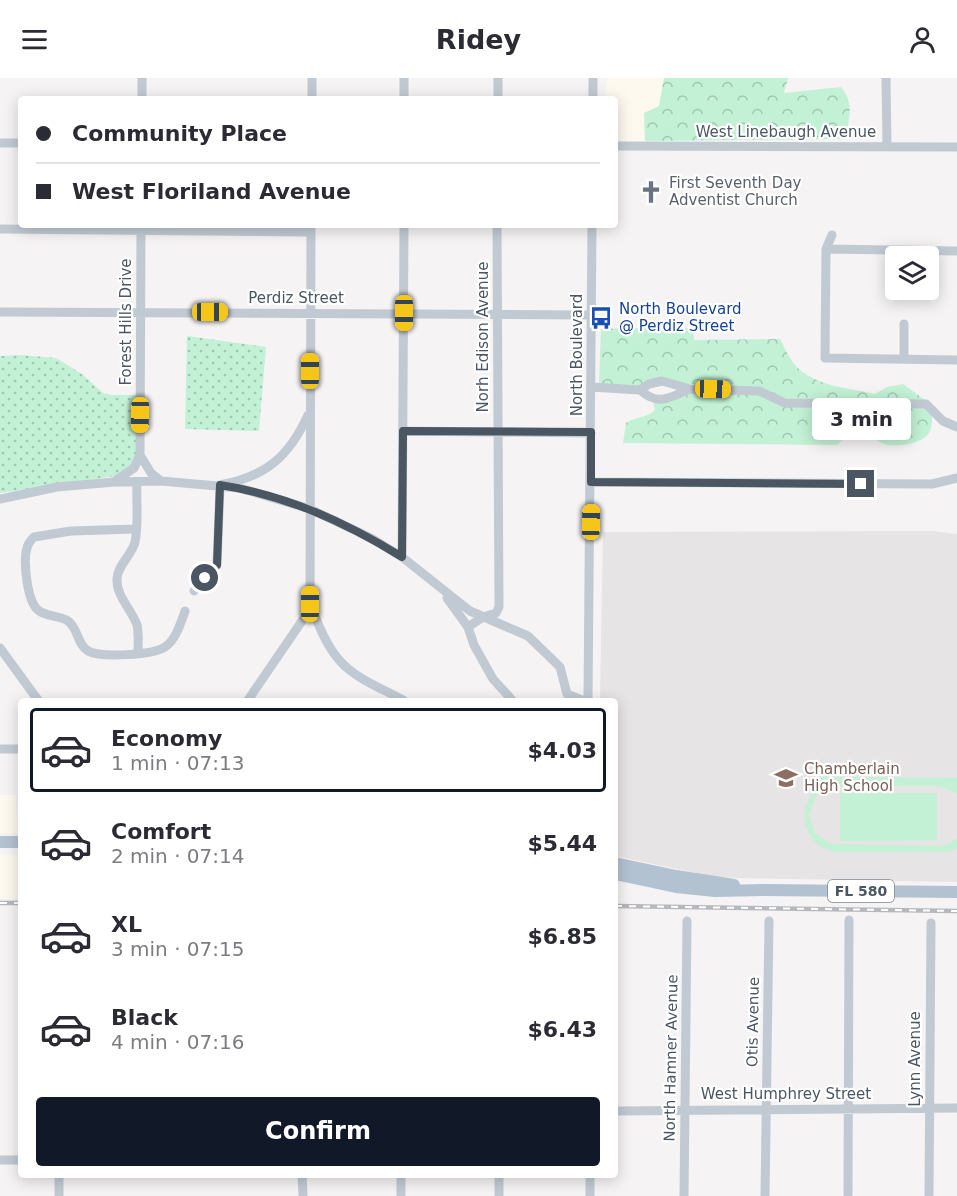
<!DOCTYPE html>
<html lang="en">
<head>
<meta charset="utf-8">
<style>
	:root { --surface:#fff; --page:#f2f2f3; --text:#2b2b33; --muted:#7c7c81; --line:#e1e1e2; --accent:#111827 }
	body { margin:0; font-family:"DejaVu Sans",sans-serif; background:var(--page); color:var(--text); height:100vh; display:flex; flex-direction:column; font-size:22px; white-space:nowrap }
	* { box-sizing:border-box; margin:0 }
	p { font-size:20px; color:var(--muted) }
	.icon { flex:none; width:33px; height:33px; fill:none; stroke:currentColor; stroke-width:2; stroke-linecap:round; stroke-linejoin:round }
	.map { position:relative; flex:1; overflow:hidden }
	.panel { position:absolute; left:18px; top:620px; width:600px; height:480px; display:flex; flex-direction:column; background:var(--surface); border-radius:6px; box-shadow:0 3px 15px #0003 }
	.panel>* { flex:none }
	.guide { position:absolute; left:18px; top:18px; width:600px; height:132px; border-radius:6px; box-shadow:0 3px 15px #0003; display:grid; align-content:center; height:132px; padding:0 18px; background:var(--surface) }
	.controls { position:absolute; left:885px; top:168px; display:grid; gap:12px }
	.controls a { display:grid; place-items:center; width:54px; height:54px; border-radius:6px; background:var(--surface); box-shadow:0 3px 15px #0003; font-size:30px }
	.end { position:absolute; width:27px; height:27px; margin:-14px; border:8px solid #4a5661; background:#fff; box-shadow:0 0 0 3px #fff }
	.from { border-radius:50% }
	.bubble { position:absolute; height:42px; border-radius:6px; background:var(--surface); box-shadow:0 3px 15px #0003; font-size:20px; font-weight:800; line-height:42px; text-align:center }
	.car { position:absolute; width:18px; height:36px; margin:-18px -9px; border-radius:8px; box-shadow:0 0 4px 2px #0007; background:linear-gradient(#f5c518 24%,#345 0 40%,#f5c518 0 76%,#345 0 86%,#f5c518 0) }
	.guide b { display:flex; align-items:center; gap:21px; height:57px; font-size:22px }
	.guide b+b { border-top:2px solid var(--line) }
	.guide i { width:15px; height:15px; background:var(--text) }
	ul { padding:10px 0 0; list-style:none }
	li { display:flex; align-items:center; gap:18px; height:84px; margin:0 12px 9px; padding:0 6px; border:3px solid transparent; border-radius:6px }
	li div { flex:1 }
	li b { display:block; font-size:22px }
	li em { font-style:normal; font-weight:800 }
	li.current { border-color:var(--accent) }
	li>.icon { width:54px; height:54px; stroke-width:1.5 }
	.cta { display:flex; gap:12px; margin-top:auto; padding:12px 18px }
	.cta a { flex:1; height:69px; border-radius:6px; background:var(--accent); color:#fff; font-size:24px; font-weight:800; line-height:69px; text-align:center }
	header { display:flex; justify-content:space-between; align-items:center; height:78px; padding:0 18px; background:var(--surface); font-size:27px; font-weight:800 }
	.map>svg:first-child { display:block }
</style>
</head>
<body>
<header><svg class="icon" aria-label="menu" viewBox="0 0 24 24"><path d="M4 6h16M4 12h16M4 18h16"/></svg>Ridey<svg class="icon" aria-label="person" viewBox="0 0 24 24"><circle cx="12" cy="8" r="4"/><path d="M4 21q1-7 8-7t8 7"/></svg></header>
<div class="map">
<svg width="957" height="1118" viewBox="0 0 957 1118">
	<defs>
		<pattern id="forest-crowns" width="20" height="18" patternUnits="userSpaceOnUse" patternTransform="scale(1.5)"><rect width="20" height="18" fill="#c3f1d5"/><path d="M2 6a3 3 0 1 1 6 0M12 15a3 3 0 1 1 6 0" fill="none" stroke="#a0c6b0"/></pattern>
		<pattern id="park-dots" width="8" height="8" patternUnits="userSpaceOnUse" patternTransform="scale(1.5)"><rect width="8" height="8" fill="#c3f1d5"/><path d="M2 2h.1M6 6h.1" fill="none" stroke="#a0c6b0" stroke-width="1.8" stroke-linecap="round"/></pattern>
	</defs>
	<rect width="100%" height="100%" fill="#f5f3f3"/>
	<path fill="#fdf9ef" d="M 608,0 L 664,0 L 659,28 L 644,35 L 645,63 L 615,64 L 615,21 L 604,21 Z
		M 0,717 L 16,717 L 17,735 L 21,736 L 21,755 L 0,755 Z
		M 0,776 L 21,777 L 21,821 L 0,821 Z"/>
	<path fill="#e6e4e5" d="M 932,453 L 957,456 L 957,804 L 736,800 L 710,798 L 615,778 L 615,622 L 600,622 L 603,454 Z"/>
	<path fill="#c3f1d5" d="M 812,699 L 957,700 L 957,716 L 946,710 L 937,708 L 835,708 L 822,713 L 815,720 L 809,737 L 815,755 L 830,766 L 936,768 L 946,767 L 957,760 L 957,770 L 949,774 L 839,774 C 804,771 793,731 819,708 L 812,708 Z
		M 840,715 L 937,715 L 937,762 L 840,763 Z"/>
	<path fill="url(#forest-crowns)" d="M 664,0 L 788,0 L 784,15 L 841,9 C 855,26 849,41 845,61 L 645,63 L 644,35 L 659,28 Z
		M 636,250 L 693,250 L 694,262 L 780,261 C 785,270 791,285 800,292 C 821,309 850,310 875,316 L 887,309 L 903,306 L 925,322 L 785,322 L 692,306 L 638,308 L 599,306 L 601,251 Z
		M 690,315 L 758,317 L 785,329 L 925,330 L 932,337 C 932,343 932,350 929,355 C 922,366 896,370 884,366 C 878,364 873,359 867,357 C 856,355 844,359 837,367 L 623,365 L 626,345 C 635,339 648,340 655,332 L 653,324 Z"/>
	<path fill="url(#park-dots)" d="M 187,258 L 266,269 L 259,353 L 185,351 Z
		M 21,277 L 56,280 L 82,296 L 103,315 L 111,317 L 141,317 L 140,377 L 129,389 L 115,398 L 0,415 L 0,278 Z"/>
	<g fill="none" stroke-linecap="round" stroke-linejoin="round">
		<path stroke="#c1cad2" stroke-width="9" d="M 142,0 L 142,21
			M 312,0 L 312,21
			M 886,0 L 887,69
			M 404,21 L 404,0
			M 498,21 L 498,0
			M 593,21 L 593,0
			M 0,65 L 21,65
			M 615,68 L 957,69
			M 0,151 L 311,154
			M 826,171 L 832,157
			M 957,173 L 826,171 L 825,280 L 957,282
			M 0,234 L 591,237
			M 904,246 L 904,281
			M 591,309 L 640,312 L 649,306 L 662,303 L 690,311 L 759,313 L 785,325 L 926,326 L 943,343 L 957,349
			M 640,312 C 659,329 670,319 690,311
			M 403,353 L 591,355
			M 140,377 L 151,395 L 161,403
			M 115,403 L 134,390 L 140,377 L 141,147
			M 137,404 C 136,423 139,445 135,464 C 132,477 117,488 117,501 C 116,518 132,532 137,547 C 139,556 138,566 138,575
			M 591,404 L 932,406 L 957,400
			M 0,421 L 57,409 L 114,404 L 161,403 L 240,410 L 310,431 L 371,460 L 402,479 L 470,533 L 528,558 L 560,589 L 567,616 L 582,622
			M 136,451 L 71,453 L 34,459 C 31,462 28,465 27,470 C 23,483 27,523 38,532 C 46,539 59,537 68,543 C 78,550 77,566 88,573 C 101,580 153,577 165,569 C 176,562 181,544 185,533
			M 402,479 L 404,147
			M 194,513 L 217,487 L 220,407 C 265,399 289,379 308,337
			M 447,520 L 468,549 L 474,567 L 493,601 L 512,622
			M 310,526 C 318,546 326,567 340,583 C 356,601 383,611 403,622
			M 468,549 L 483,539 L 496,535 L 499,529 L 497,147
			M 0,570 L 38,622
			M 248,622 L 304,540 L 310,526 L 311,147
			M 588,622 L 592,147
			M 0,671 L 21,671
			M 615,1033 L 957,1030
			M 0,1082 L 21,1082
			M 302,1096 L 303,1118
			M 401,1096 L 401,1118
			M 499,1096 L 499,1118
			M 590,1096 L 590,1118
			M 59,1118 L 59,1096
			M 684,1118 L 687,843
			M 765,1118 L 769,843
			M 848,1118 L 849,842
			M 929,1118 L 931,845"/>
		<path stroke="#b3c2d1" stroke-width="12" d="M 0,764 L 21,764
			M 615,785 L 676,798 L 734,807
			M 615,796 L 676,809 L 715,813 L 765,812 L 957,814"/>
		<g stroke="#b5b8bd" stroke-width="4.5">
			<path id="rail" d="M 0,825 L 21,825
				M 615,828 L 957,833"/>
		</g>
		<use href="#rail" stroke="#fff" stroke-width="2" stroke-dasharray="7" stroke-linecap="butt"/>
	</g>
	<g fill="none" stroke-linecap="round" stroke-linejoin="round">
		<path stroke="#4a5661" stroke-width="8" d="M 205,500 L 217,487 L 220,407 C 286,417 345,444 402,479 L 403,353 L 591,354 L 591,404 L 861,406"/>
	</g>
	<defs>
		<g id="church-bare" transform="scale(1.8)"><path d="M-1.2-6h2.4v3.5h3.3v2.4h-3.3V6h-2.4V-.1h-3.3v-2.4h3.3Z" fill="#6b7280" stroke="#fff" stroke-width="2.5" paint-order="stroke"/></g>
		<g id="bus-bare" transform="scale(1.8)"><path d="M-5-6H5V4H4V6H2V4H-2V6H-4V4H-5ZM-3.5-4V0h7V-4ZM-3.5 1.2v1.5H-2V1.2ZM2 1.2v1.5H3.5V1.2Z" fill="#1a4fb4" stroke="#fff" stroke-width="2.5" paint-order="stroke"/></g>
		<g id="school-bare" transform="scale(1.8)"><path d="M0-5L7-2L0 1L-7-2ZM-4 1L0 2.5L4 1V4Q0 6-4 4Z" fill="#8d6e63" stroke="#fff" stroke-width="2.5" paint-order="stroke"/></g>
	</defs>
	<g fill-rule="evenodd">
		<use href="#church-bare" x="651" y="114"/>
		<use href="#bus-bare" x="601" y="240"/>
		<use href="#school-bare" x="786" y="700"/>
	</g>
	<g text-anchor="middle" stroke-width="4.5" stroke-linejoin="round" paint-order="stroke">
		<rect fill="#fff" stroke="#808990" stroke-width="1.5" x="828" y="802" width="66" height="22" rx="4.5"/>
		<g font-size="14" font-weight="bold" fill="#4a5661">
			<text x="861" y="818">FL 580</text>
		</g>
		<g font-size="15" fill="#4a5661" stroke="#fff">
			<text x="786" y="59">West Linebaugh Avenue</text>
			<text x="296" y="225">Perdiz Street</text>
			<text transform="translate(126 244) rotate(-90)" y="5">Forest Hills Drive</text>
			<text transform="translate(483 259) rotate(-90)" y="5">Norh Edison Avenue</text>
			<text transform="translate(577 277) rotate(-90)" y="5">North Boulevard</text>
			<text transform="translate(753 944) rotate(-89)" y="5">Otis Avenue</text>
			<text transform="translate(671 980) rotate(-89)" y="5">North Hamner Avenue</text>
			<text transform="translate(915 981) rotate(-90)" y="5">Lynn Avenue</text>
			<text x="786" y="1021">West Humphrey Street</text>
		</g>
		<g font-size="15" fill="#5b616d" stroke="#fff" text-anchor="start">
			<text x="669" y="110">First Seventh Day<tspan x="669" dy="17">Adventist Church</tspan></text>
		</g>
		<g font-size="15" fill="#164399" stroke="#fff" text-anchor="start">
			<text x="619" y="236">North Boulevard<tspan x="619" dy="17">@ Perdiz Street</tspan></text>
		</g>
		<g font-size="15" fill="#785e54" stroke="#fff" text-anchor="start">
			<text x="804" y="696">Chamberlain<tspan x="804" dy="17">High School</tspan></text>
		</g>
	</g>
</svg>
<div class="controls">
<a><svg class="icon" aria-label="layers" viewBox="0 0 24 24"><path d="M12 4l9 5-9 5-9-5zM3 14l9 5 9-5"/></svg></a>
</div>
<i class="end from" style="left:205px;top:500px"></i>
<i class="end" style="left:861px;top:406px"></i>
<div class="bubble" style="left:812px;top:320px;width:99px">3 min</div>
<i class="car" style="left:210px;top:234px;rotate:90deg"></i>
<i class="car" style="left:404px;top:235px;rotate:180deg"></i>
<i class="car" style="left:310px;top:293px;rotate:0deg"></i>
<i class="car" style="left:713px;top:311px;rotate:92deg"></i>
<i class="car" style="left:140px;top:337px;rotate:181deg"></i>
<i class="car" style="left:591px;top:444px;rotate:1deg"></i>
<i class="car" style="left:310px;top:526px;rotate:0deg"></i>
<div class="guide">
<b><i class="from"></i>Community Place</b>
<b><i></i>West Floriland Avenue</b>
</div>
<section class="panel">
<ul>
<li class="current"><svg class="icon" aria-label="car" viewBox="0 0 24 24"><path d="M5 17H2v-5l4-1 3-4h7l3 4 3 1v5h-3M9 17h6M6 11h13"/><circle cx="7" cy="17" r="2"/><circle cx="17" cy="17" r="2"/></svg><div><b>Economy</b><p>1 min · 07:13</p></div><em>$4.03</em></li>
<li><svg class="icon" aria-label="car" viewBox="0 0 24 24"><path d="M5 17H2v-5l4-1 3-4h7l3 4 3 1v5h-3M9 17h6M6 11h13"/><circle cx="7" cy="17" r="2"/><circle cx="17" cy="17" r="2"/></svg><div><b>Comfort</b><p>2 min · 07:14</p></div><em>$5.44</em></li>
<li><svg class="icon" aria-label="car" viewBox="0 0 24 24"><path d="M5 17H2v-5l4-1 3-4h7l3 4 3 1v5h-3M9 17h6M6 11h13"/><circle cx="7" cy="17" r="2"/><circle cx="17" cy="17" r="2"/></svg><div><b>XL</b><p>3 min · 07:15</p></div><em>$6.85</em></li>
<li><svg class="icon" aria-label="car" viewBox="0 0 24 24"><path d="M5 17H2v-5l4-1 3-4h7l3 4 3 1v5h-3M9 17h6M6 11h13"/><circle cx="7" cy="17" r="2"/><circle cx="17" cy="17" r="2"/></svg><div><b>Black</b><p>4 min · 07:16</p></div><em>$6.43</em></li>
</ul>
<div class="cta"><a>Confirm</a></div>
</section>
</div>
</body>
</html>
